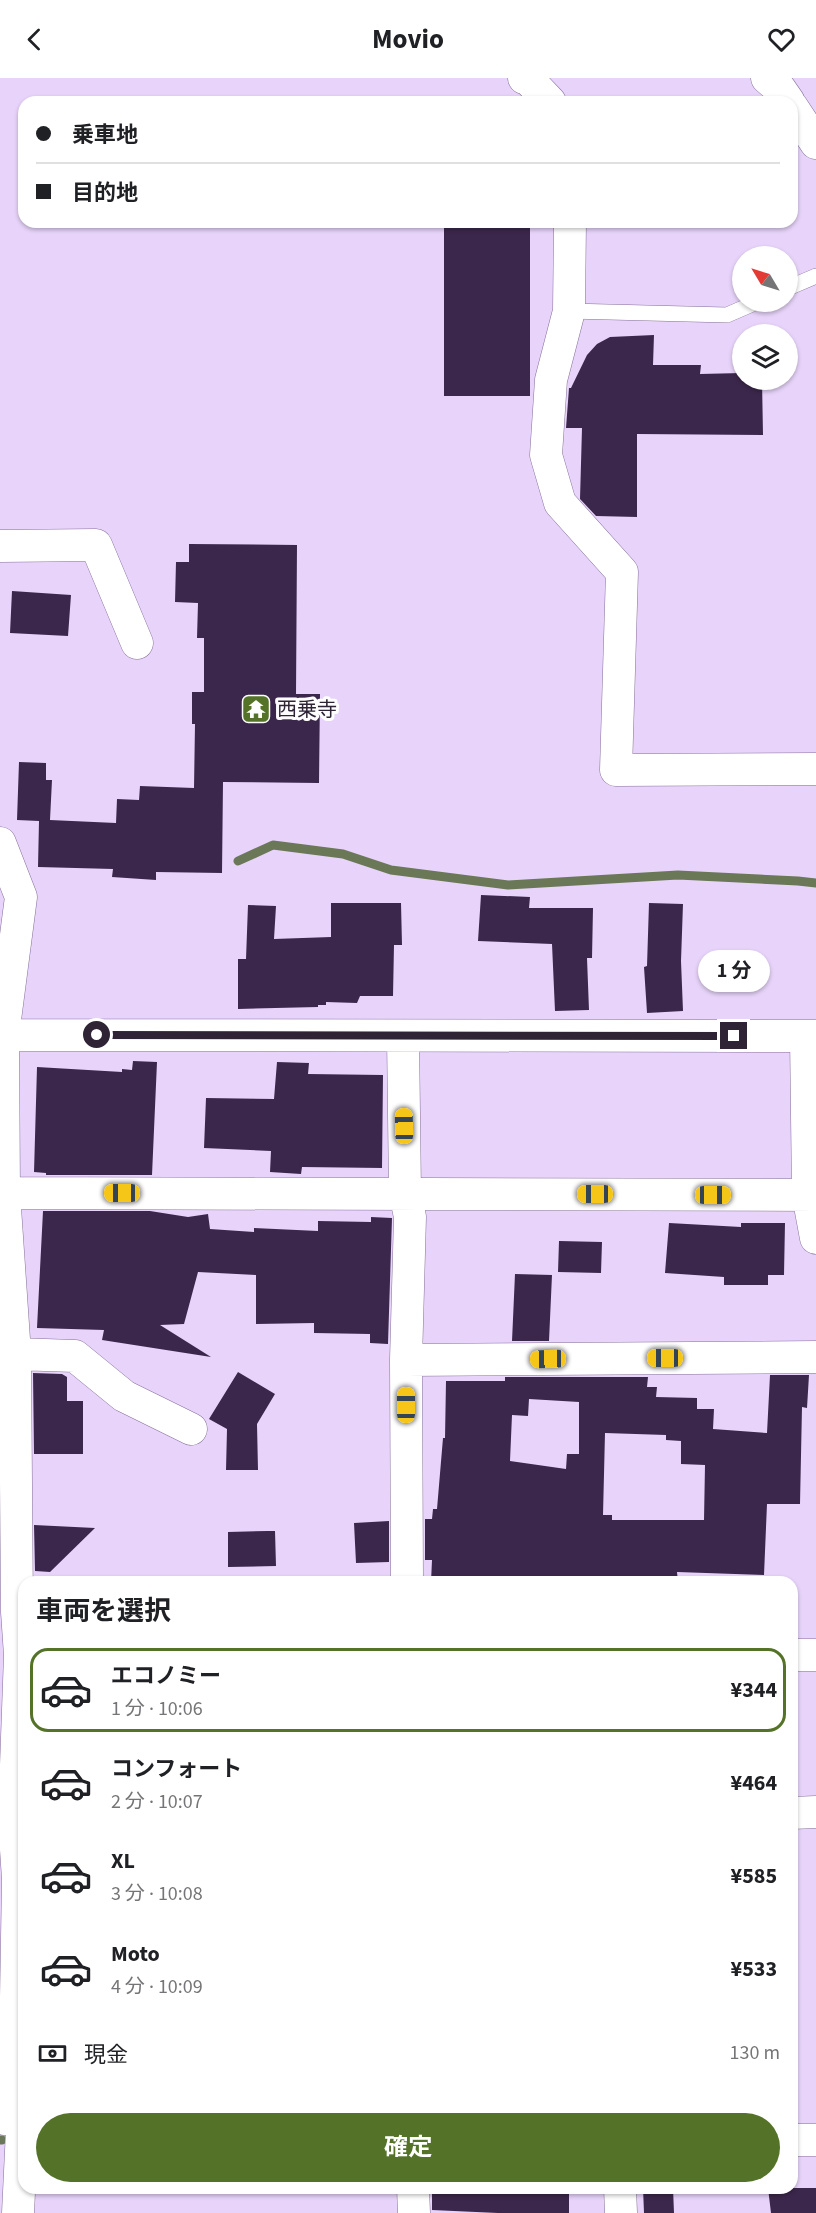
<!DOCTYPE html>
<html lang="ja">
<head>
<meta charset="utf-8">
<style>
	:root { --surface:#fff; --page:#f6f6f6; --text:#202124; --muted:#757577; --line:#e0e0e0; --accent:#547329 }
	body { margin:0; font-family:"Source Sans 3","Noto Sans JP",sans-serif; background:var(--page); color:var(--text); height:100vh; display:flex; flex-direction:column; font-size:22px; white-space:nowrap }
	* { box-sizing:border-box; margin:0 }
	p { font-size:20px; color:var(--muted) }
	.icon { flex:none; width:33px; height:33px; fill:none; stroke:currentColor; stroke-width:2; stroke-linecap:round; stroke-linejoin:round }
	.map { position:relative; flex:1; overflow:hidden }
	.drawer { position:absolute; left:18px; top:1498px; width:780px; height:618px; display:flex; flex-direction:column; background:var(--surface); border-radius:18px; box-shadow:0 2px 4px #0004 }
	.drawer>* { flex:none }
	.banner { position:absolute; left:18px; top:18px; width:780px; height:132px; border-radius:18px; box-shadow:0 2px 4px #0004; display:grid; align-content:center; height:132px; padding:0 18px; background:var(--surface) }
	.needle { width:39px; rotate:308deg }
	.buttons { position:absolute; left:732px; top:168px; display:grid; gap:12px }
	.buttons a { display:grid; place-items:center; width:66px; height:66px; border-radius:50%; background:var(--surface); box-shadow:0 2px 4px #0004; font-size:30px }
	.end { position:absolute; width:27px; height:27px; margin:-14px; border:8px solid #2e2436; background:#fff; box-shadow:0 0 0 3px #fff }
	.from { border-radius:50% }
	.bubble { position:absolute; height:42px; border-radius:21px; background:var(--surface); box-shadow:0 2px 4px #0004; font-size:20px; font-weight:700; line-height:42px; text-align:center }
	.car { position:absolute; width:18px; height:36px; margin:-18px -9px; border-radius:8px; box-shadow:0 0 4px 2px #0007; background:linear-gradient(#f5c518 24%,#345 0 40%,#f5c518 0 76%,#345 0 86%,#f5c518 0) }
	.banner b { display:flex; align-items:center; gap:21px; height:57px; font-size:22px }
	.banner b+b { border-top:2px solid var(--line) }
	.banner i { width:15px; height:15px; background:var(--text) }
	ul { padding:0; list-style:none }
	li { display:flex; align-items:center; gap:18px; height:84px; margin:0 12px 9px; padding:0 6px; border:3px solid transparent; border-radius:18px }
	li div { flex:1 }
	li b { display:block; font-size:22px }
	li em { font-style:normal; font-weight:700 }
	li.active { border-color:var(--accent) }
	li>.icon { width:54px; height:54px; stroke-width:1.5 }
	h2 { padding:0 18px; font-size:27px; line-height:72px }
	.pay { display:flex; align-items:center; gap:15px; height:66px; padding:0 18px; font-size:22px }
	.pay p { margin-inline-start:auto }
	.action { display:flex; gap:12px; margin-top:auto; padding:12px 18px }
	.action a { flex:1; height:69px; border-radius:36px; background:var(--accent); color:#fff; font-size:24px; font-weight:700; line-height:69px; text-align:center }
	header { display:flex; justify-content:space-between; align-items:center; height:78px; padding:0 18px; background:var(--surface); font-size:27px; font-weight:700 }
	.map>svg:first-child { display:block }
</style>
</head>
<body>
<header><svg class="icon" aria-label="back" viewBox="0 0 24 24"><path d="M15 5l-7 7 7 7"/></svg>Movio<svg class="icon" aria-label="heart" viewBox="0 0 24 24"><path d="M12 20l-8-8c-3-5 5-10 8-4 3-6 11-1 8 4z"/></svg></header>
<div class="map">
<svg width="816" height="2135" viewBox="0 0 816 2135">
	<rect width="100%" height="100%" fill="#e8d4fa"/>
	<g fill="none" stroke-linecap="round" stroke-linejoin="round">
		<path stroke="#6a7858" stroke-width="9" d="M 238,783 L 273,767 L 343,776 L 391,792 L 508,807 L 678,797 L 798,803 L 816,805
			M 0,2062 L 2,2062"/>
	</g>
	<path fill="#3c274c" fill-rule="evenodd" d="M 444,144 L 530,144 L 530,318 L 444,318 Z
		M 654,257 L 653,287 L 701,287 L 700,296 L 742,295 L 742,302 L 762,302 L 763,357 L 637,356 L 637,439 L 596,438 L 580,421 L 582,350 L 566,350 L 569,310 L 571,310 L 587,277 L 597,266 L 610,259 Z
		M 189,466 L 297,467 L 296,616 L 320,616 L 319,705 L 223,704 L 222,795 L 156,794 L 156,802 L 112,799 L 113,791 L 38,789 L 39,743 L 17,742 L 19,684 L 46,685 L 46,702 L 52,702 L 50,742 L 116,745 L 117,721 L 139,722 L 140,708 L 194,710 L 195,646 L 192,646 L 192,614 L 204,614 L 204,560 L 197,560 L 198,525 L 175,524 L 176,484 L 189,484 Z
		M 12,513 L 71,517 L 68,558 L 10,555 Z
		M 481,817 L 530,819 L 529,830 L 593,830 L 592,880 L 587,880 L 589,932 L 555,933 L 552,866 L 478,863 Z
		M 331,825 L 401,825 L 402,867 L 394,867 L 393,918 L 360,918 L 357,925 L 326,924 L 326,927 L 318,927 L 318,929 L 238,931 L 238,881 L 246,881 L 248,827 L 276,828 L 274,861 L 331,859 Z
		M 649,825 L 683,826 L 681,883 L 683,933 L 647,935 L 644,889 L 647,888 Z
		M 133,983 L 157,984 L 152,1097 L 46,1097 L 46,1095 L 34,1094 L 37,989 L 122,994 L 122,991 L 132,992 Z
		M 277,984 L 309,985 L 308,996 L 383,997 L 382,1090 L 302,1089 L 301,1096 L 270,1094 L 271,1073 L 204,1070 L 206,1020 L 274,1021 Z
		M 43,1133 L 150,1133 L 188,1139 L 208,1136 L 210,1151 L 254,1154 L 254,1150 L 318,1153 L 318,1143 L 371,1144 L 371,1139 L 392,1140 L 388,1266 L 370,1265 L 370,1256 L 314,1255 L 314,1245 L 256,1246 L 256,1197 L 198,1194 L 184,1246 L 160,1247 L 211,1279 L 102,1262 L 104,1252 L 37,1250 Z
		M 669,1145 L 741,1149 L 741,1145 L 785,1145 L 784,1197 L 768,1197 L 768,1207 L 724,1207 L 724,1199 L 665,1195 Z
		M 559,1163 L 602,1164 L 601,1195 L 558,1194 Z
		M 515,1196 L 552,1197 L 549,1263 L 512,1263 Z
		M 238,1294 L 275,1316 L 257,1346 L 258,1392 L 226,1392 L 227,1351 L 209,1341 Z
		M 33,1295 L 62,1296 L 67,1299 L 67,1323 L 83,1323 L 83,1376 L 34,1376 Z
		M 770,1297 L 809,1297 L 807,1330 L 802,1329 L 800,1426 L 767,1426 L 764,1497 L 677,1494 L 678,1504 L 431,1504 L 432,1482 L 425,1482 L 425,1441 L 432,1441 L 433,1431 L 437,1431 L 443,1360 L 445,1360 L 446,1303 L 505,1303 L 505,1299 L 648,1299 L 647,1309 L 657,1309 L 656,1319 L 697,1320 L 697,1331 L 714,1331 L 713,1351 L 767,1355 ZM 529,1321 L 579,1324 L 579,1376 L 567,1376 L 566,1391 L 510,1383 L 512,1337 L 528,1338 ZM 605,1355 L 666,1357 L 666,1362 L 681,1363 L 681,1386 L 705,1387 L 704,1442 L 612,1442 L 612,1437 L 603,1437 Z
		M 389,1443 L 389,1484 L 356,1485 L 354,1445 Z
		M 34,1447 L 95,1450 L 50,1494 L 35,1493 Z
		M 268,1453 L 275,1453 L 276,1488 L 228,1489 L 228,1454 Z
		M 432,2110 L 569,2110 L 569,2135 L 498,2135 L 432,2132 Z
		M 643,2110 L 673,2110 L 674,2135 L 644,2135 Z
		M 768,2110 L 816,2110 L 816,2135 L 771,2135 Z"/>
	<g fill="none" stroke-linecap="round" stroke-linejoin="round">
		<g stroke="#866f9a" stroke-width="16">
			<path id="service" d="M 788,210 L 816,198
				M 569,233 L 727,237 L 757,224"/>
		</g>
		<g stroke="#866f9a" stroke-width="33">
			<path id="minor" d="M 524,0 L 528,1 L 550,24
				M 767,0 L 780,11 L 789,24
				M 792,29 L 816,65
				M 570,144 L 569,233 L 551,302 L 546,377 L 560,425 L 622,494 L 616,692 L 816,691
				M 0,468 L 96,467 L 137,565
				M 0,765 L 21,819 L 3,957 L 4,1115 L 15,1276 L 17,1534 L 20,1577 L 14,1742 L 18,1801 L 16,1919 L 5,2041
				M 0,957 L 816,958
				M 403,958 L 405,1115 L 410,1139 L 406,1282 L 407,1504
				M 806,958 L 808,1117 L 816,1160
				M 0,1115 L 816,1117
				M 15,1276 L 75,1278 L 124,1318 L 191,1351
				M 406,1282 L 816,1279
				M 792,1577 L 816,1577
				M 792,1735 L 816,1734
				M 792,2062 L 816,2062
				M 413,2110 L 414,2135
				M 620,2110 L 621,2135
				M 18,2135 L 22,2052"/>
		</g>
		<use href="#service" stroke="#fff" stroke-width="15"/>
		<use href="#minor" stroke="#fff" stroke-width="32"/>
	</g>
	<g fill="none" stroke-linecap="round" stroke-linejoin="round">
		<path stroke="#2e2436" stroke-width="8" d="M 97,957 L 734,958"/>
	</g>
	<defs>
		<g id="temple-square" transform="scale(1.5)"><rect x="-9" y="-9" width="18" height="18" rx="4" fill="#547329" stroke="#fefefe"/><path d="M0-6L5-2H3V0L6.5 2.5H4V6H1.5V3h-3V6H-4V2.5H-6.5L-3 0V-2H-5Z" fill="#fff"/></g>
	</defs>
	<g fill-rule="evenodd">
		<use href="#temple-square" x="256" y="631"/>
	</g>
	<g text-anchor="middle" stroke-width="6" stroke-linejoin="round" paint-order="stroke">
		<g font-size="20" fill="#2e2436" stroke="#fefefe" text-anchor="start">
			<text x="277" y="638">西乗寺</text>
		</g>
	</g>
</svg>
<div class="buttons">
<a><svg class="needle" viewBox="-14 -14 28 28"><path d="M0-13l5 13h-10z" fill="#e53935"/><path d="M0 13l5-13h-10z" fill="#757577"/></svg></a>
<a><svg class="icon" aria-label="layers" viewBox="0 0 24 24"><path d="M12 4l9 5-9 5-9-5zM3 14l9 5 9-5"/></svg></a>
</div>
<i class="end from" style="left:97px;top:957px"></i>
<i class="end" style="left:734px;top:958px"></i>
<div class="bubble" style="left:698px;top:872px;width:72px">1 分</div>
<i class="car" style="left:404px;top:1048px;rotate:359deg"></i>
<i class="car" style="left:122px;top:1115px;rotate:270deg"></i>
<i class="car" style="left:595px;top:1116px;rotate:270deg"></i>
<i class="car" style="left:713px;top:1117px;rotate:90deg"></i>
<i class="car" style="left:665px;top:1280px;rotate:270deg"></i>
<i class="car" style="left:548px;top:1281px;rotate:269deg"></i>
<i class="car" style="left:406px;top:1327px;rotate:0deg"></i>
<div class="banner">
<b><i class="from"></i>乗車地</b>
<b><i></i>目的地</b>
</div>
<section class="drawer">
<h2>車両を選択</h2>
<ul>
<li class="active"><svg class="icon" aria-label="car" viewBox="0 0 24 24"><path d="M5 17H2v-5l4-1 3-4h7l3 4 3 1v5h-3M9 17h6M6 11h13"/><circle cx="7" cy="17" r="2"/><circle cx="17" cy="17" r="2"/></svg><div><b>エコノミー</b><p>1 分 · 10:06</p></div><em>¥344</em></li>
<li><svg class="icon" aria-label="car" viewBox="0 0 24 24"><path d="M5 17H2v-5l4-1 3-4h7l3 4 3 1v5h-3M9 17h6M6 11h13"/><circle cx="7" cy="17" r="2"/><circle cx="17" cy="17" r="2"/></svg><div><b>コンフォート</b><p>2 分 · 10:07</p></div><em>¥464</em></li>
<li><svg class="icon" aria-label="car" viewBox="0 0 24 24"><path d="M5 17H2v-5l4-1 3-4h7l3 4 3 1v5h-3M9 17h6M6 11h13"/><circle cx="7" cy="17" r="2"/><circle cx="17" cy="17" r="2"/></svg><div><b>XL</b><p>3 分 · 10:08</p></div><em>¥585</em></li>
<li><svg class="icon" aria-label="car" viewBox="0 0 24 24"><path d="M5 17H2v-5l4-1 3-4h7l3 4 3 1v5h-3M9 17h6M6 11h13"/><circle cx="7" cy="17" r="2"/><circle cx="17" cy="17" r="2"/></svg><div><b>Moto</b><p>4 分 · 10:09</p></div><em>¥533</em></li>
</ul>
<div class="pay"><svg class="icon" aria-label="cash" viewBox="0 0 24 24"><path d="M3 7h18v10H3z"/><circle cx="12" cy="12" r="2"/></svg>現金<p>130 m</p></div>
<div class="action"><a>確定</a></div>
</section>
</div>
</body>
</html>
